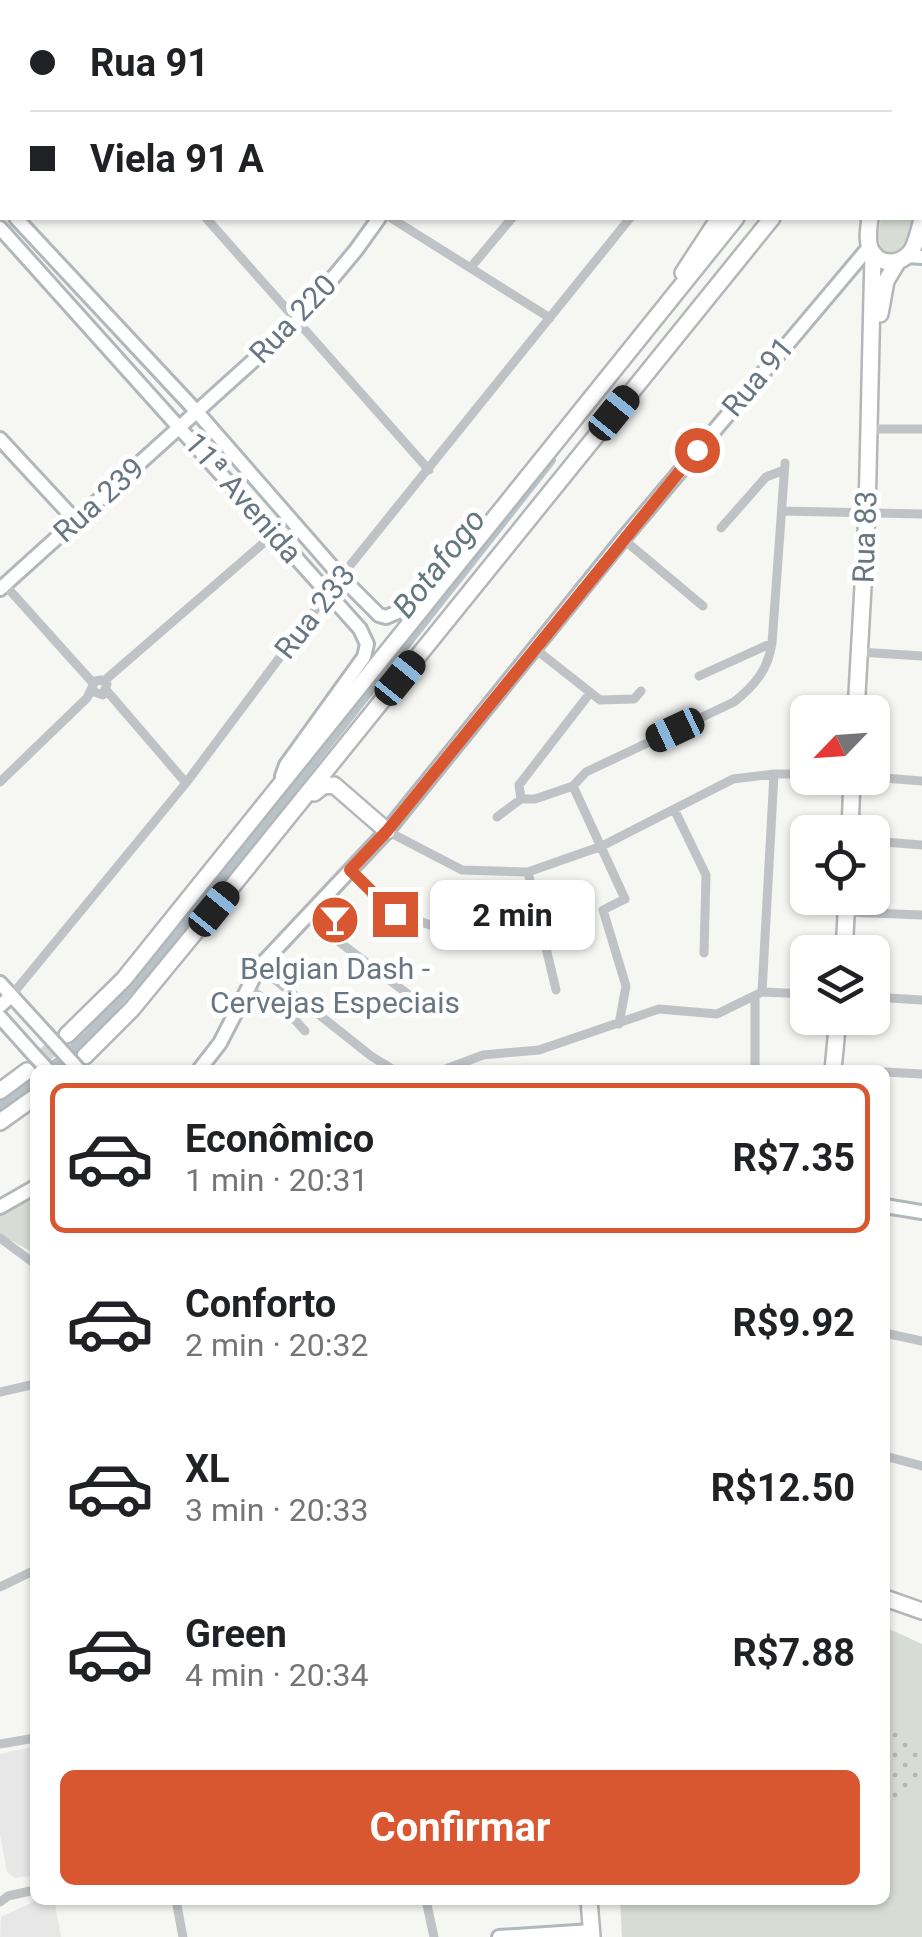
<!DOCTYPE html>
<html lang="pt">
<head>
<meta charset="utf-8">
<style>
	:root { --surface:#fff; --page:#f6f6f6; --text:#202124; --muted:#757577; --line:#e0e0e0; --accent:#d85730 }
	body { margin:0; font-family:Roboto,sans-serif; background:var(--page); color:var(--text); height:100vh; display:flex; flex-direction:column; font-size:38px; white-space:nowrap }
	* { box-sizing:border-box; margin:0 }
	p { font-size:32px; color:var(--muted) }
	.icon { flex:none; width:55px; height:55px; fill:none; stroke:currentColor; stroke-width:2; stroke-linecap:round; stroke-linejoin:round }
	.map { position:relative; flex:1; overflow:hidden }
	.sheet { position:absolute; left:30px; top:1065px; width:860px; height:840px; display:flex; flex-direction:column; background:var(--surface); border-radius:15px; box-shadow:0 2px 8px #0004 }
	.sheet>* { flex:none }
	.banner { position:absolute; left:0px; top:0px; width:922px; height:220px; box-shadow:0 2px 8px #0004; display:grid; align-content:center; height:220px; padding:0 30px; background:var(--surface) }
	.needle { width:65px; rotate:245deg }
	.tools { position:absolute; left:790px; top:695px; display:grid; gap:20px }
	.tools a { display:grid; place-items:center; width:100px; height:100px; border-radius:15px; background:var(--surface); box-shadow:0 2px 8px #0004; font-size:50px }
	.end { position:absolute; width:45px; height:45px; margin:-22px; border:12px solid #d85730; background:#fff; box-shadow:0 0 0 5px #fff }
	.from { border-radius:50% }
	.bubble { position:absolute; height:70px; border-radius:15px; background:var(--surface); box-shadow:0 2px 8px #0004; font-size:32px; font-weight:700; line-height:70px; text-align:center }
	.car { position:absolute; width:30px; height:60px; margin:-30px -15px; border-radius:12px; box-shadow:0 0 8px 2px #0007; background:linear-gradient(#222 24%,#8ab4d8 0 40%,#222 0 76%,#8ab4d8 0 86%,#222 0) }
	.banner b { display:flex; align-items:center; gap:35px; height:95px; font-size:38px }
	.banner b+b { border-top:2px solid var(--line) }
	.banner i { width:25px; height:25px; background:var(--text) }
	ul { padding:18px 0 0; list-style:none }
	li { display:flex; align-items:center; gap:30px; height:150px; margin:0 20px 15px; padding:0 10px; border:5px solid transparent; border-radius:15px }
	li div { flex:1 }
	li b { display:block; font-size:38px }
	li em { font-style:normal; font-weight:700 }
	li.selected { border-color:var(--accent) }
	li>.icon { width:90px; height:90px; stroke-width:1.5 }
	.primary-button { display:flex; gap:20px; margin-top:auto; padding:20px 30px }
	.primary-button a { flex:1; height:115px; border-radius:15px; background:var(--accent); color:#fff; font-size:40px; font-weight:700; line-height:115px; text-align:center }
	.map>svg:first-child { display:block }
</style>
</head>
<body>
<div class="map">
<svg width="922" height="1937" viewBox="0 0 922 1937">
	<defs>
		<pattern id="garden-dots" width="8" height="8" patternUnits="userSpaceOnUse" patternTransform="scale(2.5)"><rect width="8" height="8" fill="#d7dcd4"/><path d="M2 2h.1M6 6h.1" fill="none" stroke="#b2b7b1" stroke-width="1.8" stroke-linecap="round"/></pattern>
	</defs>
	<rect width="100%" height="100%" fill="#f6f6f3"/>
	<path fill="#e6e7e6" d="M 35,1746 L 35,1875 L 15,1878 L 7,1872 L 0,1835 L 0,1754 Z
		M 37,1900 L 54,1900 L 61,1937 L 0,1937 L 1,1917 Z"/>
	<path fill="#d7dcd4" d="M 881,218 L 914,218 L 905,251 L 897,255 L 881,249 L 878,236 Z
		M 35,1188 L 35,1254 L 0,1234 L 0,1208 Z
		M 885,1627 L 922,1644 L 922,1937 L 622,1937 L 620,1900 L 885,1900 Z"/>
	<path fill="url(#garden-dots)" d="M 885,1722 L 922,1751 L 922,1782 L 885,1815 Z"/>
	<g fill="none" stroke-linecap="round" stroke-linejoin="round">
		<path stroke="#b8c2c7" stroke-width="10" d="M 49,1070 L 88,1036 L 177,935 L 551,460
			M 0,1106 L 35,1081"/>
		<path stroke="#d2d6d7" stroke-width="15" stroke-dasharray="15 8" stroke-linecap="butt" d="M 27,1071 L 64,1038"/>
		<g stroke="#b2b7bb" stroke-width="18">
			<path id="secondary" d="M 192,0 L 193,2
				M 162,2 L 163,0
				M 460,2 L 460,0
				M 0,149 L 2,147
				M 920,160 L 922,159
				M 0,164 L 2,162
				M 0,200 L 2,203
				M 16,218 L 197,412 L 341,577 L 379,615 L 386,617 L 400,611 L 452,562
				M 0,228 L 360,629 L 367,644 L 364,657 L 286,765 L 282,776
				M 907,256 L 922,257
				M 0,439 L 76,521
				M 0,589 L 296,322 L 356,250 L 379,218
				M 0,983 L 52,1040
				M 0,1006 L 11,996
				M 0,1017 L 34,1055
				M 199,1070 L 220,1043 L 259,967 L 387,831 L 623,539 L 870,246
				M 885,1206 L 922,1212
				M 0,1207 L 35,1187
				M 499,1937 L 591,1931"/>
		</g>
		<g stroke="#b3b7ba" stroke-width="20">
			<path id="primary" d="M 881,2 L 883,0
				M 909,2 L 911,0
				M 920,36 L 922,34
				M 920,171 L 922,176
				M 870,218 C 869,228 866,240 871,250 C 880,267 902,265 912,250 C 917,241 919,230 922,219
				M 683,273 L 719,218
				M 880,314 L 886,281 L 898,261
				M 856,712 L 867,515 L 873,253
				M 314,793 L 323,786 L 334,785 L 387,831
				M 850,832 L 852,778
				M 844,952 L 847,898
				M 67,1035 L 124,979 L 736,218
				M 85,1056 L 132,1009 L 192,936 L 772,218
				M 833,1070 L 838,1018
				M 0,1091 L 27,1071
				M 0,1122 L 35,1097
				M 885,1598 L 922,1611
				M 589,1900 L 592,1937"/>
		</g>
		<path stroke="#bfc3c6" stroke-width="9" d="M 3,0 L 5,2
			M 826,0 L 826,2
			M 311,2 L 311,0
			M 607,2 L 607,0
			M 718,2 L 719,0
			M 206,218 L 429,470
			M 391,218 L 550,318
			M 471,267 L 512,218
			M 869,429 L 922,429
			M 782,511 L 922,514
			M 721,528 L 766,477 L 784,470
			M 623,539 L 703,606
			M 5,585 L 93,683
			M 534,648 L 600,700 L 634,699 L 641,691
			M 859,652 L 922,656
			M 699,676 L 772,643
			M 104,681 L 274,534
			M 107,691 L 186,783
			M 872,777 L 922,781
			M 0,782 L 87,698 L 95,681 L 101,680 L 107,684 L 103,695 L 92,691
			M 573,786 L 625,899 L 603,910 L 626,986 L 619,1024
			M 521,799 L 519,785 L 590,693
			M 674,809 L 706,875 L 704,953
			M 497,817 L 521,799 L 535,799 L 573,786 L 586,772 L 734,702 C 755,685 768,670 772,643 L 785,463
			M 387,831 L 462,870 L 528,872 L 602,846 L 733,779 L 774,774 L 808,774
			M 872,841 L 922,845
			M 349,871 L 385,908 L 430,925
			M 528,872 L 556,990
			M 846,912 L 922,915
			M 305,916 L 421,1004 L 430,1005 L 438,996
			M 259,967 L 371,1056 L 394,1070
			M 247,987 L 296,1021 L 305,1031
			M 762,992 L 774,774
			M 11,996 L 186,783 L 327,594 L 630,218
			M 755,996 L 755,1070
			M 872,997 L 922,1000
			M 443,1070 L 483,1055 L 539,1050 L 659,1009 L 717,1014 L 762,992 L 808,994
			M 885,1072 L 922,1074
			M 0,1238 L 35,1264
			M 885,1333 L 922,1341
			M 0,1392 L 35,1384
			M 885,1456 L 922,1466
			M 0,1587 L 35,1570
			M 0,1744 L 35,1738
			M 176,1900 L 183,1937
			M 426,1900 L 434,1937
			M 0,1902 L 8,1896 L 35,1890"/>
		<use href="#secondary" stroke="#fff" stroke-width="12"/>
		<use href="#primary" stroke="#fff" stroke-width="15"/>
		<g stroke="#b2b7bb" stroke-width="18" stroke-linecap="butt">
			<path id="secondary-bridge" d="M 52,1040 L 79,1070
				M 34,1055 L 48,1070"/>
		</g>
		<use href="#secondary-bridge" stroke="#fff" stroke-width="12"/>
	</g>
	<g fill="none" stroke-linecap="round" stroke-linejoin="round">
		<path stroke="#d85730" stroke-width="12" d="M 395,914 L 350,870 L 387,831 L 697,450"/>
	</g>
	<defs>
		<g id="bar-disc" transform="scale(2.5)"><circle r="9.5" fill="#d85730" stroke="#fff"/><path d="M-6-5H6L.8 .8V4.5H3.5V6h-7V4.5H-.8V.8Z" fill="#fff"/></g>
	</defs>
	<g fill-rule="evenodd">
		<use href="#bar-disc" x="335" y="920"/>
	</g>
	<g text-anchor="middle" stroke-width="10" stroke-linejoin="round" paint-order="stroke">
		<g font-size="30" fill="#677682" stroke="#fff">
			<text transform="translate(293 319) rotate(-46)" y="10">Rua 220</text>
			<text transform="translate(758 377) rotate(-50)" y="10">Rua 91</text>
			<text transform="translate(243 498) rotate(49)" y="10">11ª Avenida</text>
			<text transform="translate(99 500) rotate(-42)" y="10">Rua 239</text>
			<text transform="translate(865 537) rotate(-88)" y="10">Rua 83</text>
			<text transform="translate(315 612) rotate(-52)" y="10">Rua 233</text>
		</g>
		<g font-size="30" fill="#677682" stroke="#fff">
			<text x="335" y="979">Belgian Dash -<tspan x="335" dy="34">Cervejas Especiais</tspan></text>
		</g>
		<g font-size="32" font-style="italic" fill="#63777f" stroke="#fff">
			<text transform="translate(439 563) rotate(-52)" y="11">Botafogo</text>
		</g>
	</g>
</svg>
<div class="tools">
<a><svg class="needle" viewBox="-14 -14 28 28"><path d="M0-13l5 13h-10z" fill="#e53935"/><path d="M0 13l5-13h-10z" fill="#757577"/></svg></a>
<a><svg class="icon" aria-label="locate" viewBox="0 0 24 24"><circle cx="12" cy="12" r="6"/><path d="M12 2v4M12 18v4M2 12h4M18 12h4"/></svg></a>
<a><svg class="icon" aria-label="layers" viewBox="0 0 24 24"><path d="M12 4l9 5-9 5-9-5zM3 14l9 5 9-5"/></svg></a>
</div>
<i class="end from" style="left:697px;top:450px"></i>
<i class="end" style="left:395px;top:914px"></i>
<div class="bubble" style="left:430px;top:880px;width:165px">2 min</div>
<i class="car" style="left:614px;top:413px;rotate:39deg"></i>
<i class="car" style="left:400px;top:678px;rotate:39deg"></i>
<i class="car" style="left:675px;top:730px;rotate:245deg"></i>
<i class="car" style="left:214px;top:909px;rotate:39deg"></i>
<div class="banner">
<b><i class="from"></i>Rua 91</b>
<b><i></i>Viela 91 A</b>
</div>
<section class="sheet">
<ul>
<li class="selected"><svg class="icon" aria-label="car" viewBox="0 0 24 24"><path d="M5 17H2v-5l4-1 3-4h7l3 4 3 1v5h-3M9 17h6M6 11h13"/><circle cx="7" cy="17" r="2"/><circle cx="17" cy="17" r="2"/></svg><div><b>Econômico</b><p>1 min · 20:31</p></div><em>R$7.35</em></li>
<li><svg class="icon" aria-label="car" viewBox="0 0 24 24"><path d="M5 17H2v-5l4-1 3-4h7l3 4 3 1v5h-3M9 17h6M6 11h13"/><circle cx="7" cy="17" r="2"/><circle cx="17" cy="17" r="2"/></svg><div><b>Conforto</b><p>2 min · 20:32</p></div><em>R$9.92</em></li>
<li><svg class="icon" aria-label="car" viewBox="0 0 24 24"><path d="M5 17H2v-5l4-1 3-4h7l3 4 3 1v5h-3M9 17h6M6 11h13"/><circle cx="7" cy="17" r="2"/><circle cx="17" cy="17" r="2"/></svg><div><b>XL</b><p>3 min · 20:33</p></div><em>R$12.50</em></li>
<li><svg class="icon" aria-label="car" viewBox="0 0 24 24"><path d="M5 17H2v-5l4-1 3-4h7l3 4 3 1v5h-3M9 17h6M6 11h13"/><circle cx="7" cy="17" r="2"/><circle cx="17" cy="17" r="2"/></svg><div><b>Green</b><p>4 min · 20:34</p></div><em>R$7.88</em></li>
</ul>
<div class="primary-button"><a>Confirmar</a></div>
</section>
</div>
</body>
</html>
